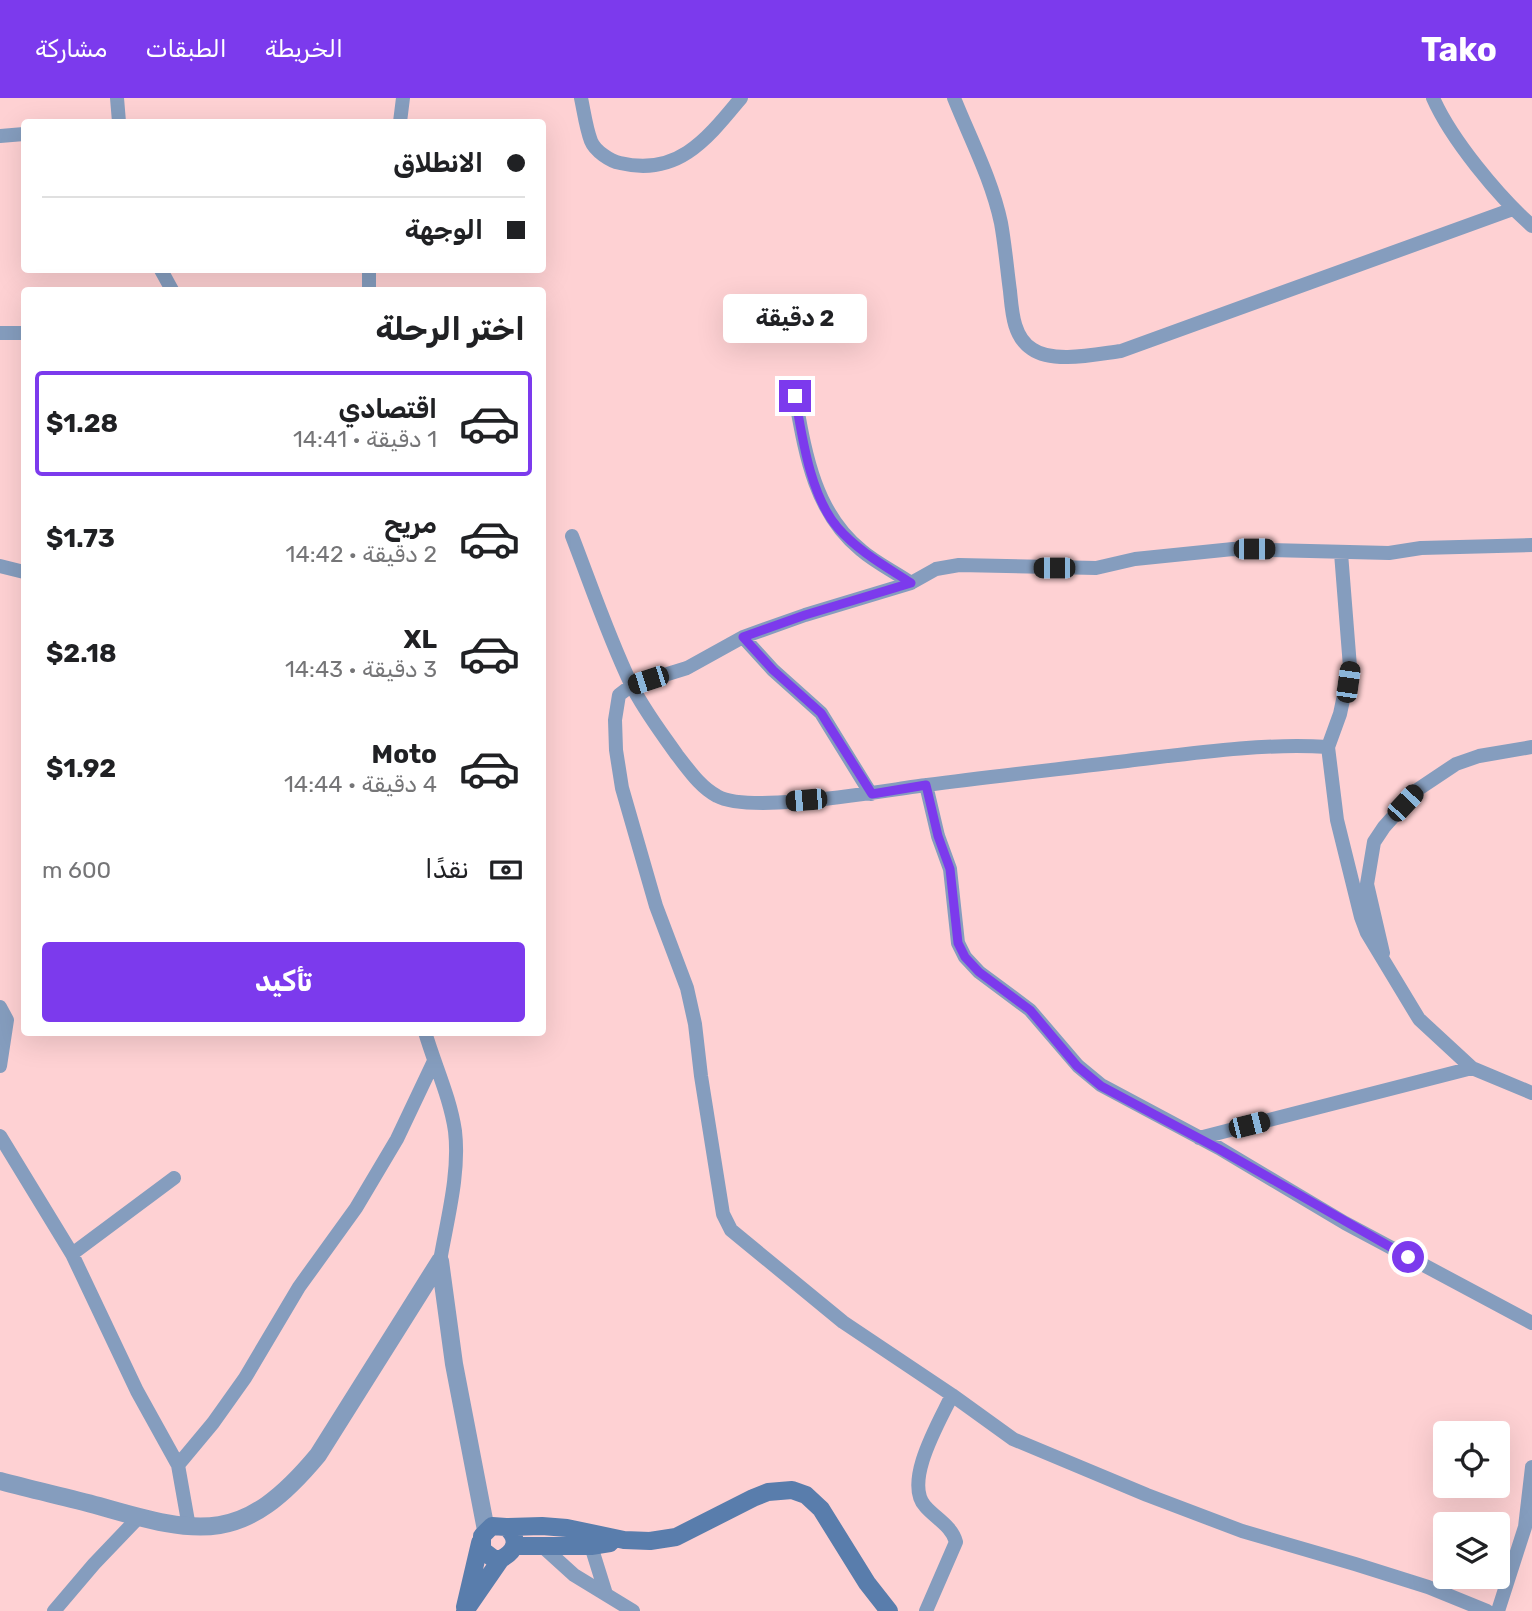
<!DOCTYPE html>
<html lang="ar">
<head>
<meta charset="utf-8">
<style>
	:root { --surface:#fff; --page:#f6f6f6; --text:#202124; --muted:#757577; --line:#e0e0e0; --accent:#7c3aed }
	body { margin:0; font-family:Rubik,Cairo,sans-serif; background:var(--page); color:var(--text); direction:rtl; height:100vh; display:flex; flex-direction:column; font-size:26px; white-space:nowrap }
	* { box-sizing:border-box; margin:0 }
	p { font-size:23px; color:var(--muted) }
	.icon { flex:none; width:38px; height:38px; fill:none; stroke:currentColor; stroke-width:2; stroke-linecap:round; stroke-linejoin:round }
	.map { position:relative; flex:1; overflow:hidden; direction:ltr }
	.panel { position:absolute; left:21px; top:189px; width:525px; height:749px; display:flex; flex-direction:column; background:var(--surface); border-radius:7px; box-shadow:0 7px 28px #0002; direction:rtl }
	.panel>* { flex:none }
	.top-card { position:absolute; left:21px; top:21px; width:525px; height:154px; border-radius:7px; box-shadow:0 7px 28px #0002; direction:rtl; display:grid; align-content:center; height:154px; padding:0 21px; background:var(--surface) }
	.tools { position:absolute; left:1433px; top:1323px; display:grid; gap:14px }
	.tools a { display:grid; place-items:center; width:77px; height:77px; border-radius:7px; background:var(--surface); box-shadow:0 7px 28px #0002; font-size:35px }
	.end { position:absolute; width:32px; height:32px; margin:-16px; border:9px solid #7c3aed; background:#fff; box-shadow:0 0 0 4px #fff }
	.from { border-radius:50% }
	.bubble { position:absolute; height:49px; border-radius:7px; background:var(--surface); box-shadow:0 7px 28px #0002; font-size:23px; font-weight:700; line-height:49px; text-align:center; direction:rtl }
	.car { position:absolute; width:21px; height:42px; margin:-21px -10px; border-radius:9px; box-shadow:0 0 5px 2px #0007; background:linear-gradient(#222 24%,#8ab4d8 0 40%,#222 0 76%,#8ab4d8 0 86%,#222 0) }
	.top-card b { display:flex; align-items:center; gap:24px; height:66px; font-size:26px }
	.top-card b+b { border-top:2px solid var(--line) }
	.top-card i { width:18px; height:18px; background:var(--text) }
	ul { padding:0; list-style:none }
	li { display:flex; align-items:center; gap:21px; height:105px; margin:0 14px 10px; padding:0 7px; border:4px solid transparent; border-radius:7px }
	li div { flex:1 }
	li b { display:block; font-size:26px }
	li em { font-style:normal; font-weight:700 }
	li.selected { border-color:var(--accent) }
	li>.icon { width:63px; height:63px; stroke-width:1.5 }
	h2 { padding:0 21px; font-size:32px; line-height:84px }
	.pay { display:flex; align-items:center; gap:18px; height:77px; padding:0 21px; font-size:26px }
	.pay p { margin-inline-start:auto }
	.primary-button { display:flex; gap:14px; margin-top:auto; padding:14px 21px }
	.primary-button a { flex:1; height:80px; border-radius:7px; background:var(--accent); color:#fff; font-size:28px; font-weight:700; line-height:80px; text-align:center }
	header { display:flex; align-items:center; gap:42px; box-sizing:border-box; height:98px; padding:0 35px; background:var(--accent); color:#fff }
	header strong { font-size:33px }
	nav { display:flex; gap:38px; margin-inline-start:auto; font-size:24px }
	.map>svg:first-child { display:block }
</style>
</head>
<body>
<header>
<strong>Tako</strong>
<nav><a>الخريطة</a><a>الطبقات</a><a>مشاركة</a></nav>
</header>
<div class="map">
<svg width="1532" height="1513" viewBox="0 0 1532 1513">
	<rect width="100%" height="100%" fill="#fed1d3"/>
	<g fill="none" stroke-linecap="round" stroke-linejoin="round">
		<path stroke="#859dbe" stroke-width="14" d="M 117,0 L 119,24
			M 581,0 C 584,14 586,30 591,43 C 595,53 610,63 620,65 C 678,79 707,41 741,0
			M 954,0 C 970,40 992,82 1001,125 C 1005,147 1007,171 1010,193 C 1012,213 1013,239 1032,251 C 1053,266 1097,256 1121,253 L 1513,111
			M 1433,0 C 1451,41 1498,98 1532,128
			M 400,24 L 403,0
			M 0,38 L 24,36
			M 161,172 L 172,192
			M 369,172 L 369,192
			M 0,235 L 24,235
			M 795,298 C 805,354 814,414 861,452 C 876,465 895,474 911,485
			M 572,438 C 591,487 608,538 631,586 C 643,611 661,634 677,657 C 689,672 700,689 717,698 C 751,717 885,692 927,687 C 994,678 1061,671 1127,663 C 1194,655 1260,645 1328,649
			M 1341,455 L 1350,569 L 1340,616 L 1328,649 L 1337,722 L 1361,819 L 1367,835 L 1419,921 L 1472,970 L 1532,995
			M 0,468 L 24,474
			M 743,539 L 773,572 L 821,615 L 871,696
			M 926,687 L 938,738 L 950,771 L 958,845 L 965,859 L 979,874 L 1030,912 L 1078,968 L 1101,987 L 1219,1050 L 1345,1125 L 1532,1225
			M 1383,855 L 1367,786 L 1374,744 L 1384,729 L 1417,692 L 1456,666 L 1479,658 L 1532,649
			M 0,909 L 7,922 L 0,968
			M 425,934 C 435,968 450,999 455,1033 C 460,1075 447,1122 440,1163
			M 0,1038 L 72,1156 L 137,1293 L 178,1367 L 189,1429
			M 1199,1040 L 1472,970
			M 72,1156 L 174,1080
			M 178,1367 L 213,1325 L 245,1280 L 299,1189 L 356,1110 L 397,1041 L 434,963
			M 542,1448 L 574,1477 L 633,1513
			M 591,1448 L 606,1496
			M 54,1513 L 94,1466 L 138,1420
			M 926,1513 L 956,1444 C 952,1428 935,1420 925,1408 C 903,1383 941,1321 952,1297
			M 1487,1513 L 1428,1489 L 1355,1466 L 1242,1433 L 1147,1397 L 1013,1341 L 952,1297 L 843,1224 L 731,1132 L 723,1116 L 701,978 L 695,926 L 687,890 L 656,808 L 622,690 L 616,652 L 615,622 L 619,597 L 632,587 L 687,570 L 743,539 L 805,517 L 911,485 L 936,471 L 959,467 L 1096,470 L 1135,461 L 1233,451 L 1389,455 L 1421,450 L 1532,447
			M 1498,1513 L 1525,1429 L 1532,1369"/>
		<path stroke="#859dbe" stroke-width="18" d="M 440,1163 L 454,1266 L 486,1432
			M 0,1383 C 33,1392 66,1399 99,1408 C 202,1438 244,1446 318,1357 L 440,1163"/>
		<path stroke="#597dac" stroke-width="18" d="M 506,1429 L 542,1428 L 567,1430 L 624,1442 L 650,1443 L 676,1439 L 753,1400 L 768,1394 L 792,1392 L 806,1397 L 821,1411 L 867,1485 L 889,1513
			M 515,1448 L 591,1448 L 610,1445
			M 465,1509 L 480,1445
			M 465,1513 L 501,1461 C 516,1453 520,1441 506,1429 L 492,1428 L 482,1438 L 482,1452 L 494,1461 L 501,1461"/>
	</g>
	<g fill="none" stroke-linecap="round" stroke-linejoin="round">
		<path stroke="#7c3aed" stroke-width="9" d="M 795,298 C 802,338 810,398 838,430 C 858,453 885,468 911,485 L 805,517 L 743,539 L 773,572 L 821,615 L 872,696 L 926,687 L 938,738 L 950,771 L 958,845 L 965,859 L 979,874 L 1030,912 L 1077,968 L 1101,988 L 1219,1051 L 1408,1159"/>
	</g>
</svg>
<div class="tools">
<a><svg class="icon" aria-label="locate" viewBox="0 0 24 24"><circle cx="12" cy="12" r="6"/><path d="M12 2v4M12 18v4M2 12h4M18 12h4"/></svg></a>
<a><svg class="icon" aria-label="layers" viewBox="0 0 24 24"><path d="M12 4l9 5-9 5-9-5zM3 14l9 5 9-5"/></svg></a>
</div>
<i class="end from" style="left:1408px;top:1159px"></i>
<i class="end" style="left:795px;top:298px"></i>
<div class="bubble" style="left:723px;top:196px;width:144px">2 دقيقة</div>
<i class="car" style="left:1254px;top:451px;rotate:90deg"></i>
<i class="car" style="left:1054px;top:470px;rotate:270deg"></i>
<i class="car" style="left:648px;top:582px;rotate:252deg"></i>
<i class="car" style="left:1348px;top:584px;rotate:8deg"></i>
<i class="car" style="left:806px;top:702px;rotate:265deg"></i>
<i class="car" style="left:1405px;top:705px;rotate:43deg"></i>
<i class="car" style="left:1249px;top:1027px;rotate:76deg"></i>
<div class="top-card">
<b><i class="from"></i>الانطلاق</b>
<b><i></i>الوجهة</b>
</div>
<section class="panel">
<h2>اختر الرحلة</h2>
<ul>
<li class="selected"><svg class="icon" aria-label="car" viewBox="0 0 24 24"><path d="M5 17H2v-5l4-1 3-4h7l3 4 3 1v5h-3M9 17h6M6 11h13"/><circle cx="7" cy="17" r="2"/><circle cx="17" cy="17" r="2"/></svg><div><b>اقتصادي</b><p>1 دقيقة · 14:41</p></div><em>$1.28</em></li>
<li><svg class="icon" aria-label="car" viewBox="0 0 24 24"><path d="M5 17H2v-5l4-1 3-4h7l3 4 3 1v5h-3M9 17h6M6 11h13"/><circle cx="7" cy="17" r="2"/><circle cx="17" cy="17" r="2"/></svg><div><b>مريح</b><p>2 دقيقة · 14:42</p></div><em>$1.73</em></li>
<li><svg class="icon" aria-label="car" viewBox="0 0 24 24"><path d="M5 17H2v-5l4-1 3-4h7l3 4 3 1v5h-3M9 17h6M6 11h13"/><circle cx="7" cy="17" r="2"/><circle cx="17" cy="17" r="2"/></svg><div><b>XL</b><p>3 دقيقة · 14:43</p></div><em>$2.18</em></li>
<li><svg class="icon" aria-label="car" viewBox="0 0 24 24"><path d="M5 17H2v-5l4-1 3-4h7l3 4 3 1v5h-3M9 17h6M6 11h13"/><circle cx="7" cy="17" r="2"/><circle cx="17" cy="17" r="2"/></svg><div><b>Moto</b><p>4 دقيقة · 14:44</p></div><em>$1.92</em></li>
</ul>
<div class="pay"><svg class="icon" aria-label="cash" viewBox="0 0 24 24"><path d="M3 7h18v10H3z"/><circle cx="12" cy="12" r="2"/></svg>نقدًا<p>600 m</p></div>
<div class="primary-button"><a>تأكيد</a></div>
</section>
</div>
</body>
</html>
